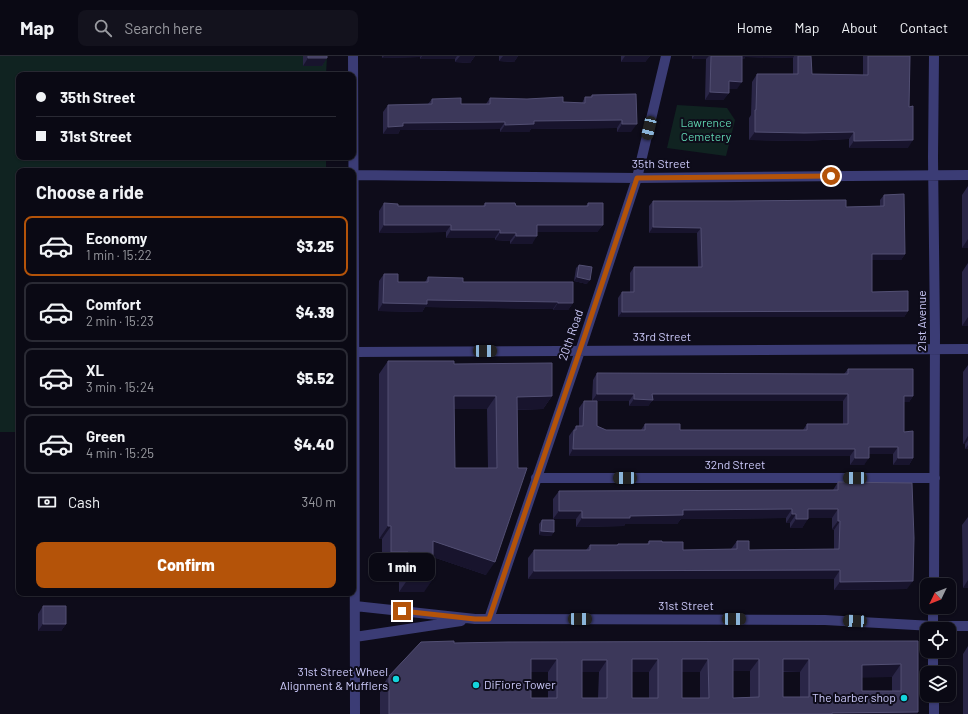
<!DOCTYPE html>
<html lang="en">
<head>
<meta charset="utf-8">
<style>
	:root { --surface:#0a0914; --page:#13121d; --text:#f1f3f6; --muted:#999aa0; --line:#2a2a34; --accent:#b45309 }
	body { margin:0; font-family:Barlow,sans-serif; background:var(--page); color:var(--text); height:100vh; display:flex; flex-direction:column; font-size:15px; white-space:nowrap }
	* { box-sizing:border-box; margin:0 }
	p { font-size:13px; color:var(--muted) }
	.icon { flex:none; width:22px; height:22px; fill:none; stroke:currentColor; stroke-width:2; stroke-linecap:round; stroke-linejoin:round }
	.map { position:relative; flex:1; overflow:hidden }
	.sheet { position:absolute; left:16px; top:112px; width:340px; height:428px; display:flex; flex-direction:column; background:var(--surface); border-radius:8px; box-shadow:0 1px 3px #0004,0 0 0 1px var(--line) }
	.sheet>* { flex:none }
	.guide { position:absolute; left:16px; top:16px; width:340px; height:88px; border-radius:8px; box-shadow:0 1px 3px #0004,0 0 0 1px var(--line); display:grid; align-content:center; height:88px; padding:0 20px; background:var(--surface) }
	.needle { width:26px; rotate:227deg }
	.buttons { position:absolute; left:920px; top:522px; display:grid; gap:8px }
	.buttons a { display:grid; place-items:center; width:36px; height:36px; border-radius:8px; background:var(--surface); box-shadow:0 1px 3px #0004,0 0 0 1px var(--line); font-size:20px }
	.end { position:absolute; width:18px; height:18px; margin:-9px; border:5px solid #b45309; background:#fff; box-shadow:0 0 0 2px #fff }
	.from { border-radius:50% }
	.bubble { position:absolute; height:28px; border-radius:8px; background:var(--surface); box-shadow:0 1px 3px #0004,0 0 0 1px var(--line); font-size:13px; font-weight:800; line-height:28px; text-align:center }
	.car { position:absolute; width:12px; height:24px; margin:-12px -6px; border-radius:5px; box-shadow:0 0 3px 1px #0007; background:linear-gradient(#222 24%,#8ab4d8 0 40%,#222 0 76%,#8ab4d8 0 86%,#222 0) }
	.guide b { display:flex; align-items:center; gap:14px; height:38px; font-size:15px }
	.guide b+b { border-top:1px solid var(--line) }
	.guide i { width:10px; height:10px; background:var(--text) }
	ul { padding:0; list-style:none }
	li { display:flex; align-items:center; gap:12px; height:60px; margin:0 8px 6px; padding:0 12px; border:2px solid var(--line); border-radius:8px }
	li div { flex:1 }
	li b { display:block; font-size:15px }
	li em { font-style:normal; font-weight:800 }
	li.selected { border-color:var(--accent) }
	li>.icon { width:36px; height:36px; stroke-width:1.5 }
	h2 { padding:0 20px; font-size:18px; line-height:48px }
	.pay { display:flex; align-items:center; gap:10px; height:44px; padding:0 20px; font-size:15px }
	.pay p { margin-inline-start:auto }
	.action { display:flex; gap:8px; margin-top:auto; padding:8px 20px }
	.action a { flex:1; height:46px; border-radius:8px; background:var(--accent); color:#fff; font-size:16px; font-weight:800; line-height:46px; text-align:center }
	header { display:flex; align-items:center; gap:24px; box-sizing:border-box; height:56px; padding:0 20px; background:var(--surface); border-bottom:1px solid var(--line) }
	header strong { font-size:19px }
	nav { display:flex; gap:22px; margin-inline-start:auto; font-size:14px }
	.search { width:280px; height:36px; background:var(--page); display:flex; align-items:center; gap:10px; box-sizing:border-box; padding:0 14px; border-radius:8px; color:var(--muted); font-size:15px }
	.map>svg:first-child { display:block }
</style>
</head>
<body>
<header>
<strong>Map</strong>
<div class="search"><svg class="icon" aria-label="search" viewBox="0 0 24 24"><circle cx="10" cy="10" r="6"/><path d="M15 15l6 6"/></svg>Search here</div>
<nav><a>Home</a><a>Map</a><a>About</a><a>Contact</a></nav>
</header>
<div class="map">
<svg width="968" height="658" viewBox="0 0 968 658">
	<rect width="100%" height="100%" fill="#0e0c1a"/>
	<path fill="#102321" d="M 0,0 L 327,0 L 326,19 L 19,19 L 19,101 L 326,101 L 326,115 L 19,115 L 19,376 L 0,376 Z
		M 677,49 L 727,52 L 735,64 L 726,100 L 667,92 Z"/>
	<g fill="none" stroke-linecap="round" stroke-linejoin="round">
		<path stroke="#3b3c75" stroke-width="10" d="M 353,0 C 354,219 355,439 355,658
			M 934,0 L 933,101 L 935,279 L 934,529
			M 354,119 L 637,122 L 968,119
			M 355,296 L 968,293
			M 536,422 L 935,422
			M 355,550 L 475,563 L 825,564 L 933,570 L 968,570
			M 489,563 L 580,295 L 637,122 L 666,0
			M 933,573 L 933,551
			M 355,581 L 461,565
			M 933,595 L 933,617
			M 934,639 L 934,658"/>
	</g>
	<path fill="#2a2647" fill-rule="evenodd" d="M 303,0 L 327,0 L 322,10 L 303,10 Z
		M 382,0 L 475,0 L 470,7 L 455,6 L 455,3 L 420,3 L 420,1 L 382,2 Z
		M 499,0 L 518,0 L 514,6 L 499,5 Z
		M 621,0 L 650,0 L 645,6 L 621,6 Z
		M 692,0 L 811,0 L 812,18 L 863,19 L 863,0 L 910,0 L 908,92 L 849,92 L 849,83 L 798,85 L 749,84 L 749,62 L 751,59 L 752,26 L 757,18 L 793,18 L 793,2 L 745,1 L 744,3 L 742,3 L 737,33 L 729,33 L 729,37 L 723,44 L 705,44 L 706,3 L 692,3 Z
		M 636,38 L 631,76 L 617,76 L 617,72 L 531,73 L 529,76 L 500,76 L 500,73 L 400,74 L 398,78 L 383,78 L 383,56 L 388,49 L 428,48 L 432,43 L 461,48 L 486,48 L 490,42 L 563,46 L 582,47 L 585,41 L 590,41 L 592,39 Z
		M 968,130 L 968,192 L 962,192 L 962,139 Z
		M 884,139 L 905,198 L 901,204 L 872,204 L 872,236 L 908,255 L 904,261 L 618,261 L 618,242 L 622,236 L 630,236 L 630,217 L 634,211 L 698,211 L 697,177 L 649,177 L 649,150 L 653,145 L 846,151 L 880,150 L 880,144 Z
		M 384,147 L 398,150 L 483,150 L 485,147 L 516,150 L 586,150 L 588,147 L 603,169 L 597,176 L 537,176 L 532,188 L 510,188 L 510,185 L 495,184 L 495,182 L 446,182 L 446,176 L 379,177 L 379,155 Z
		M 968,207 L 968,270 L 962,270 L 962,216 Z
		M 579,209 L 587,228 L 574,225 L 576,212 Z
		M 384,218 L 398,226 L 425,226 L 428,221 L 463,226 L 573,247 L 568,254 L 553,254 L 553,253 L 425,251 L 422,256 L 378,255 L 379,225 Z
		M 388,305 L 454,308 L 552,340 L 543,353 L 517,354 L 486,519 L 433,501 L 424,536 L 399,536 L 399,509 L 382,509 L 382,483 L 379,483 L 379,318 ZM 454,353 L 487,353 L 488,412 L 455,412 Z
		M 968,309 L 968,393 L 965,393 L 965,388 L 963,388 L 963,316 Z
		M 848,313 L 913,340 L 909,346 L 904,346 L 904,376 L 913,402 L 909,409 L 893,409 L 893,398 L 869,398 L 864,409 L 850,409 L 850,400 L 569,400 L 569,380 L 576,370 L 579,370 L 579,352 L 584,345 L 597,370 L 606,374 L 641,374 L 645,368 L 680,374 L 803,374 L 807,368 L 843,368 L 843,345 L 652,345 L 648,350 L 629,350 L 629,345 L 592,345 L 593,324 L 597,317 L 844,318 Z
		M 838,426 L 907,533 L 834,534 L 834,523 L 528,523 L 528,502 L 534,494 L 586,494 L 590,489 L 617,489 L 618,488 L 647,488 L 649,485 L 662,486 L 683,494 L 731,493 L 737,485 L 749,494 L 834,493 L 834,474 L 832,473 L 832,462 L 808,462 L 802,472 L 790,472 L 790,467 L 786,467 L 786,462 L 681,463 L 677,468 L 625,468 L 624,470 L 576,471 L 576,463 L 553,463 L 553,443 L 559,435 L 833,434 Z
		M 968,461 L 968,532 L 963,532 L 962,469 Z
		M 542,464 L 554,476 L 551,480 L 539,479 L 539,468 Z
		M 43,550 L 66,568 L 61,575 L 38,575 L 38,558 Z
		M 918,585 L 917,658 L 380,658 L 380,633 L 389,620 L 454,587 ZM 733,615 L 750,615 L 750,641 L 733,642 ZM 531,616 L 548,616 L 548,642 L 531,642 ZM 582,616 L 599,616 L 598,642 L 582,642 ZM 632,616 L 649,616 L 649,642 L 632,642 ZM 682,616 L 700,616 L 700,642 L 682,642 ZM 783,616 L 800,616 L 800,641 L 783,641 ZM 862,621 L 892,621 L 892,635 L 862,635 Z
		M 968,590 L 968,658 L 963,658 L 963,598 Z"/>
	<path fill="#18142d" d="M 384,0 L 421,0 L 420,1 L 382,2 Z
		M 422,0 L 457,0 L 455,3 L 420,3 Z
		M 460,0 L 475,0 L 470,7 L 455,6 Z
		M 503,0 L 518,0 L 514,6 L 499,5 Z
		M 625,0 L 650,0 L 645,6 L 621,6 Z
		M 694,0 L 709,0 L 706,3 L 692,3 Z
		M 739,0 L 794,0 L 793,2 L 745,1 L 744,3 L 737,3 Z
		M 308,2 L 327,2 L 322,10 L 303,10 Z
		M 729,25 L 742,26 L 737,33 L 724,33 Z
		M 710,36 L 729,37 L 723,44 L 705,44 Z
		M 622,64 L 617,72 L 531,73 L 529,76 L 500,76 L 505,69 L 534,65 Z
		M 505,66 L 500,73 L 400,74 L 398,78 L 383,78 L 388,71 L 403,67 Z
		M 622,68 L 637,68 L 631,76 L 617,76 Z
		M 755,76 L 854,76 L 849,83 L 798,85 L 749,84 Z
		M 913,84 L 908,92 L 849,92 L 854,85 Z
		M 384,169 L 451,169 L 446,176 L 379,177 Z
		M 537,169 L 603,169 L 597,176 L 531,176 Z
		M 653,171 L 701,172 L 697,177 L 649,177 Z
		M 451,174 L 500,174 L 495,182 L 446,182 Z
		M 500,177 L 516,177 L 510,185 L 495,184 Z
		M 516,180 L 537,180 L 532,188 L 510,188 Z
		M 968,183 L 968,192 L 962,192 Z
		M 872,198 L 905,198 L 901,204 L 868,204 Z
		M 577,221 L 590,224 L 587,228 L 574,225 Z
		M 427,244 L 558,246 L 553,253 L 425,251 L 422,256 L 378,255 L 383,247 Z
		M 558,247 L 573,247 L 568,254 L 553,254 Z
		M 908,255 L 904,261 L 618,261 L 622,256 Z
		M 968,261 L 968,270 L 962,270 Z
		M 597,338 L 634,338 L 629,345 L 592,345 Z
		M 652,338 L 848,338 L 843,345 L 652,345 L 648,350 L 629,350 L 634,343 Z
		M 454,340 L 496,340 L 487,353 L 445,353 Z
		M 552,340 L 543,353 L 508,354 L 517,341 Z
		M 904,340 L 913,340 L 909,346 L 899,346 Z
		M 968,380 L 968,384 L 965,388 L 963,388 Z
		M 968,389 L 968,393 L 965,393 Z
		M 869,391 L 898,391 L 893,398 L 864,398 Z
		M 573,393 L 855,393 L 850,400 L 569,400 Z
		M 855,402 L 869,402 L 864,409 L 850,409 Z
		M 898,402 L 913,402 L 909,409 L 893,409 Z
		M 792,453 L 786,462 L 681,463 L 677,468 L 625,468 L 624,470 L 576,471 L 582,462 L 630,460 L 683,454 Z
		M 808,453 L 838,453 L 832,462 L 802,462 Z
		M 559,455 L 582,455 L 576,463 L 553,463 Z
		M 792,458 L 796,458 L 790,467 L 786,467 Z
		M 796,463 L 808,463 L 802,472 L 790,472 Z
		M 838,465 L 840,465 L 834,474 L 832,473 Z
		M 388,470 L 391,470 L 382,483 L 379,483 Z
		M 541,475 L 554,476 L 551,480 L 539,479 Z
		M 433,485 L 495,506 L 486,519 L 424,498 Z
		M 391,496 L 408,496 L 399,509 L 382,509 Z
		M 840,514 L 834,523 L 528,523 L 534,515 Z
		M 408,523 L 433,523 L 424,536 L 399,536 Z
		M 968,524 L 968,532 L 963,532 Z
		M 913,525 L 907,533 L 834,534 L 840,526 Z
		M 43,568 L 66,568 L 61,575 L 38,575 Z
		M 531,603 L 557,603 L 548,616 L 522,616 Z
		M 632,603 L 658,603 L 649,616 L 623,616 Z
		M 682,603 L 708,603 L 700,616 L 673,616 Z
		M 733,603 L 759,603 L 750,615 L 724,615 Z
		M 783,603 L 809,603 L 800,616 L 774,615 Z
		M 582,604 L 607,604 L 599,616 L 573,616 Z
		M 901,608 L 892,621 L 853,622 L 862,609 Z
		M 918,656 L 917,658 L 831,658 L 832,657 Z"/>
	<path fill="#3c385a" stroke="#524f73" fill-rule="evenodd" d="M 308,0 L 327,0 L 327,2 L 308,2 Z
		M 711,0 L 742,0 L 742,26 L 729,25 L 729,37 L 710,36 Z
		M 798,0 L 811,0 L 812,18 L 868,19 L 868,0 L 910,0 L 909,51 L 913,50 L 913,84 L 854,85 L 854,76 L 804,77 L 755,76 L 755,54 L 756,54 L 757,18 L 798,18 Z
		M 636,38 L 637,68 L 622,68 L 622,64 L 534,65 L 534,68 L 505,69 L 505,66 L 403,67 L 403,70 L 388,71 L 388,49 L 432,48 L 432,43 L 461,42 L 461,48 L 490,48 L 490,42 L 527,43 L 563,41 L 563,46 L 585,47 L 585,41 L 592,41 L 592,39 Z
		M 904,138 L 905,198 L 872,198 L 872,236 L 908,235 L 908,255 L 622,256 L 622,236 L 634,236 L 634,211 L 702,211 L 701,172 L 653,171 L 653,145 L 730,145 L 846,144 L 846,151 L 884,150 L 884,139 Z
		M 384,147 L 398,148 L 398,150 L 485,150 L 485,147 L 515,147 L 516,150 L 588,150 L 588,147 L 603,147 L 603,169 L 537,169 L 537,180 L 516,180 L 516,177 L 500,177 L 500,174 L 451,174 L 451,169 L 384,169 Z
		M 579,209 L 592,211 L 590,224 L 577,221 Z
		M 384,218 L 398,218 L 398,226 L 428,226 L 428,221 L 463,222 L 463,226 L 573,226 L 573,247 L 558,247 L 558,246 L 427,244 L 427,248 L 383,247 Z
		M 388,305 L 454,305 L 454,308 L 552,307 L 552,340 L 517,341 L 518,412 L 527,412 L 495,506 L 433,485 L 433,523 L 408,523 L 408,496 L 391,496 L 391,470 L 388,470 ZM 454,340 L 496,340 L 497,412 L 455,412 Z
		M 848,313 L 913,313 L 913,340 L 904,340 L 904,376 L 913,375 L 913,402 L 898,402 L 898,391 L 869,391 L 869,402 L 855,402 L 855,393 L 573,393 L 574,374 L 576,374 L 576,370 L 583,370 L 584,345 L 597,345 L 597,370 L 606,374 L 645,374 L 645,368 L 680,368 L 680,374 L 807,374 L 807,368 L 848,368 L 848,338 L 652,338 L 653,344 L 634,343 L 634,338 L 597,338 L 597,317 L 848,318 Z
		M 838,426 L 912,427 L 914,482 L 913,525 L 840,526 L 840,514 L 534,515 L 534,494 L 590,494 L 590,489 L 618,489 L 618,488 L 649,488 L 649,485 L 662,485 L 662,486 L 683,486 L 683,494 L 737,493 L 737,485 L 749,485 L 749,494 L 839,493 L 840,465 L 838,465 L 838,453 L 808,453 L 808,463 L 796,463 L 796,458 L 792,458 L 792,453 L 683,454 L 683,459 L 630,460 L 630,462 L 582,462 L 582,455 L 559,455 L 559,435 L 838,434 Z
		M 542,464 L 554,464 L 554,476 L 541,475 Z
		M 43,550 L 66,550 L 66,568 L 43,568 Z
		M 454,585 L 454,587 L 508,586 L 918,585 L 918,656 L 832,657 L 832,658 L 389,658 L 389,620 L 421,586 ZM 531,603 L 557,603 L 557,642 L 531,642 ZM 632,603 L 658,603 L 658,642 L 632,642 ZM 682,603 L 708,603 L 709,642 L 682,642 ZM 733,603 L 759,603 L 759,641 L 733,642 ZM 783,603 L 809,603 L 809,641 L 783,641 ZM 582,604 L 607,604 L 607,642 L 582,642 ZM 901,608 L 901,635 L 862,635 L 862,609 Z"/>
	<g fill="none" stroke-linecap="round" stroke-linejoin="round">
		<path stroke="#b45309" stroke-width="5" d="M 402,555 L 475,563 L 489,563 L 585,279 L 637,122 L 831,120"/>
	</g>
	<g fill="#14d4dc" stroke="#0e0c1a" stroke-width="1.5">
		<circle cx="396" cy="623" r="4"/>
		<circle cx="476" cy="629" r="4"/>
		<circle cx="904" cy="642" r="4"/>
	</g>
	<g text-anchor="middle" stroke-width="4" stroke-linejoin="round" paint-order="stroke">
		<g font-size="12" fill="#5ed2ae" stroke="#0e0c1a">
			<text x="706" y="71">Lawrence<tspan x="706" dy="14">Cemetery</tspan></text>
		</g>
		<g font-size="12" fill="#cccafa" stroke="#0e0c1a">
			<text x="661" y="112">35th Street</text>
			<text transform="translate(922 265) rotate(-90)" y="4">21st Avenue</text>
			<text transform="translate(571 279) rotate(-71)" y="4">20th Road</text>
			<text x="662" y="285">33rd Street</text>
			<text x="735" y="413">32nd Street</text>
			<text x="686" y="554">31st Street</text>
		</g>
		<g font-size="12" fill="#cccafa" stroke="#0e0c1a" text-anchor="end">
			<text x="388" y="620">31st Street Wheel<tspan x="388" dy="14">Alignment &amp; Mufflers</tspan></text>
			<text x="484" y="633" text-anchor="start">DiFiore Tower</text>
			<text x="896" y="646">The barber shop</text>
		</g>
	</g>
</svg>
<div class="buttons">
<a><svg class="needle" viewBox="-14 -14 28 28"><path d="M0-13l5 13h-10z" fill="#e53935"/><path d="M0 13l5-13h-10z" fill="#999aa0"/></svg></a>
<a><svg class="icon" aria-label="locate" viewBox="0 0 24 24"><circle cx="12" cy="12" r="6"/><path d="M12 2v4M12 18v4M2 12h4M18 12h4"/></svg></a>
<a><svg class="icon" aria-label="layers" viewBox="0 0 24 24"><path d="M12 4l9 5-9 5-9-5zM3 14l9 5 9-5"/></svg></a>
</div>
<i class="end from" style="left:831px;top:120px"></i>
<i class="end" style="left:402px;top:555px"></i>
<div class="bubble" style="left:369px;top:497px;width:66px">1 min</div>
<i class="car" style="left:649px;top:72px;rotate:193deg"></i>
<i class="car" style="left:485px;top:295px;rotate:90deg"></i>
<i class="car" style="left:625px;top:422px;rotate:270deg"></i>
<i class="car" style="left:855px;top:422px;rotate:270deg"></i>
<i class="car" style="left:580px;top:563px;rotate:90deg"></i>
<i class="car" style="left:734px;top:563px;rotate:90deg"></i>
<i class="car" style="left:855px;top:565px;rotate:273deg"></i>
<div class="guide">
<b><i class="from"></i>35th Street</b>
<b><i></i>31st Street</b>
</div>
<section class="sheet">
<h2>Choose a ride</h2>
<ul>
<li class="selected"><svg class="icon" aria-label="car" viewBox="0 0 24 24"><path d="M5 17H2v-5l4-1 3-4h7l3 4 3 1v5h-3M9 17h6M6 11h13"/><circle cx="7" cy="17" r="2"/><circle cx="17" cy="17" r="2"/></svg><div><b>Economy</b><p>1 min · 15:22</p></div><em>$3.25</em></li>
<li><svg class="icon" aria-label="car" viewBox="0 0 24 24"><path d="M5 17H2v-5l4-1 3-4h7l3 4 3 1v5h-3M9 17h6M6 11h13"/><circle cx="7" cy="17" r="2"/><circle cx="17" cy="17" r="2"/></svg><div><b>Comfort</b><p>2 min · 15:23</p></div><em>$4.39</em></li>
<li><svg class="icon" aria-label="car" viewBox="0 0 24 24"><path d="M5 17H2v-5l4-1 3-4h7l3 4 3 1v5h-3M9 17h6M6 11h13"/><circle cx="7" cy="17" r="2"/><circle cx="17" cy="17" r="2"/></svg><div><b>XL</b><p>3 min · 15:24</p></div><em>$5.52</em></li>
<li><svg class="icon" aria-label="car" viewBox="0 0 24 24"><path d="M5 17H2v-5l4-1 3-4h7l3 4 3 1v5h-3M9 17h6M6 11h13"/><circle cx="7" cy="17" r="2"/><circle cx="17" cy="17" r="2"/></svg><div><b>Green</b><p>4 min · 15:25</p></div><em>$4.40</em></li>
</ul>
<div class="pay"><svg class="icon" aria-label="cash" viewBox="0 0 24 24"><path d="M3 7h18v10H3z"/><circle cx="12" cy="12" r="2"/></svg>Cash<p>340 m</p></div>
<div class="action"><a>Confirm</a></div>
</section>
</div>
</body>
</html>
